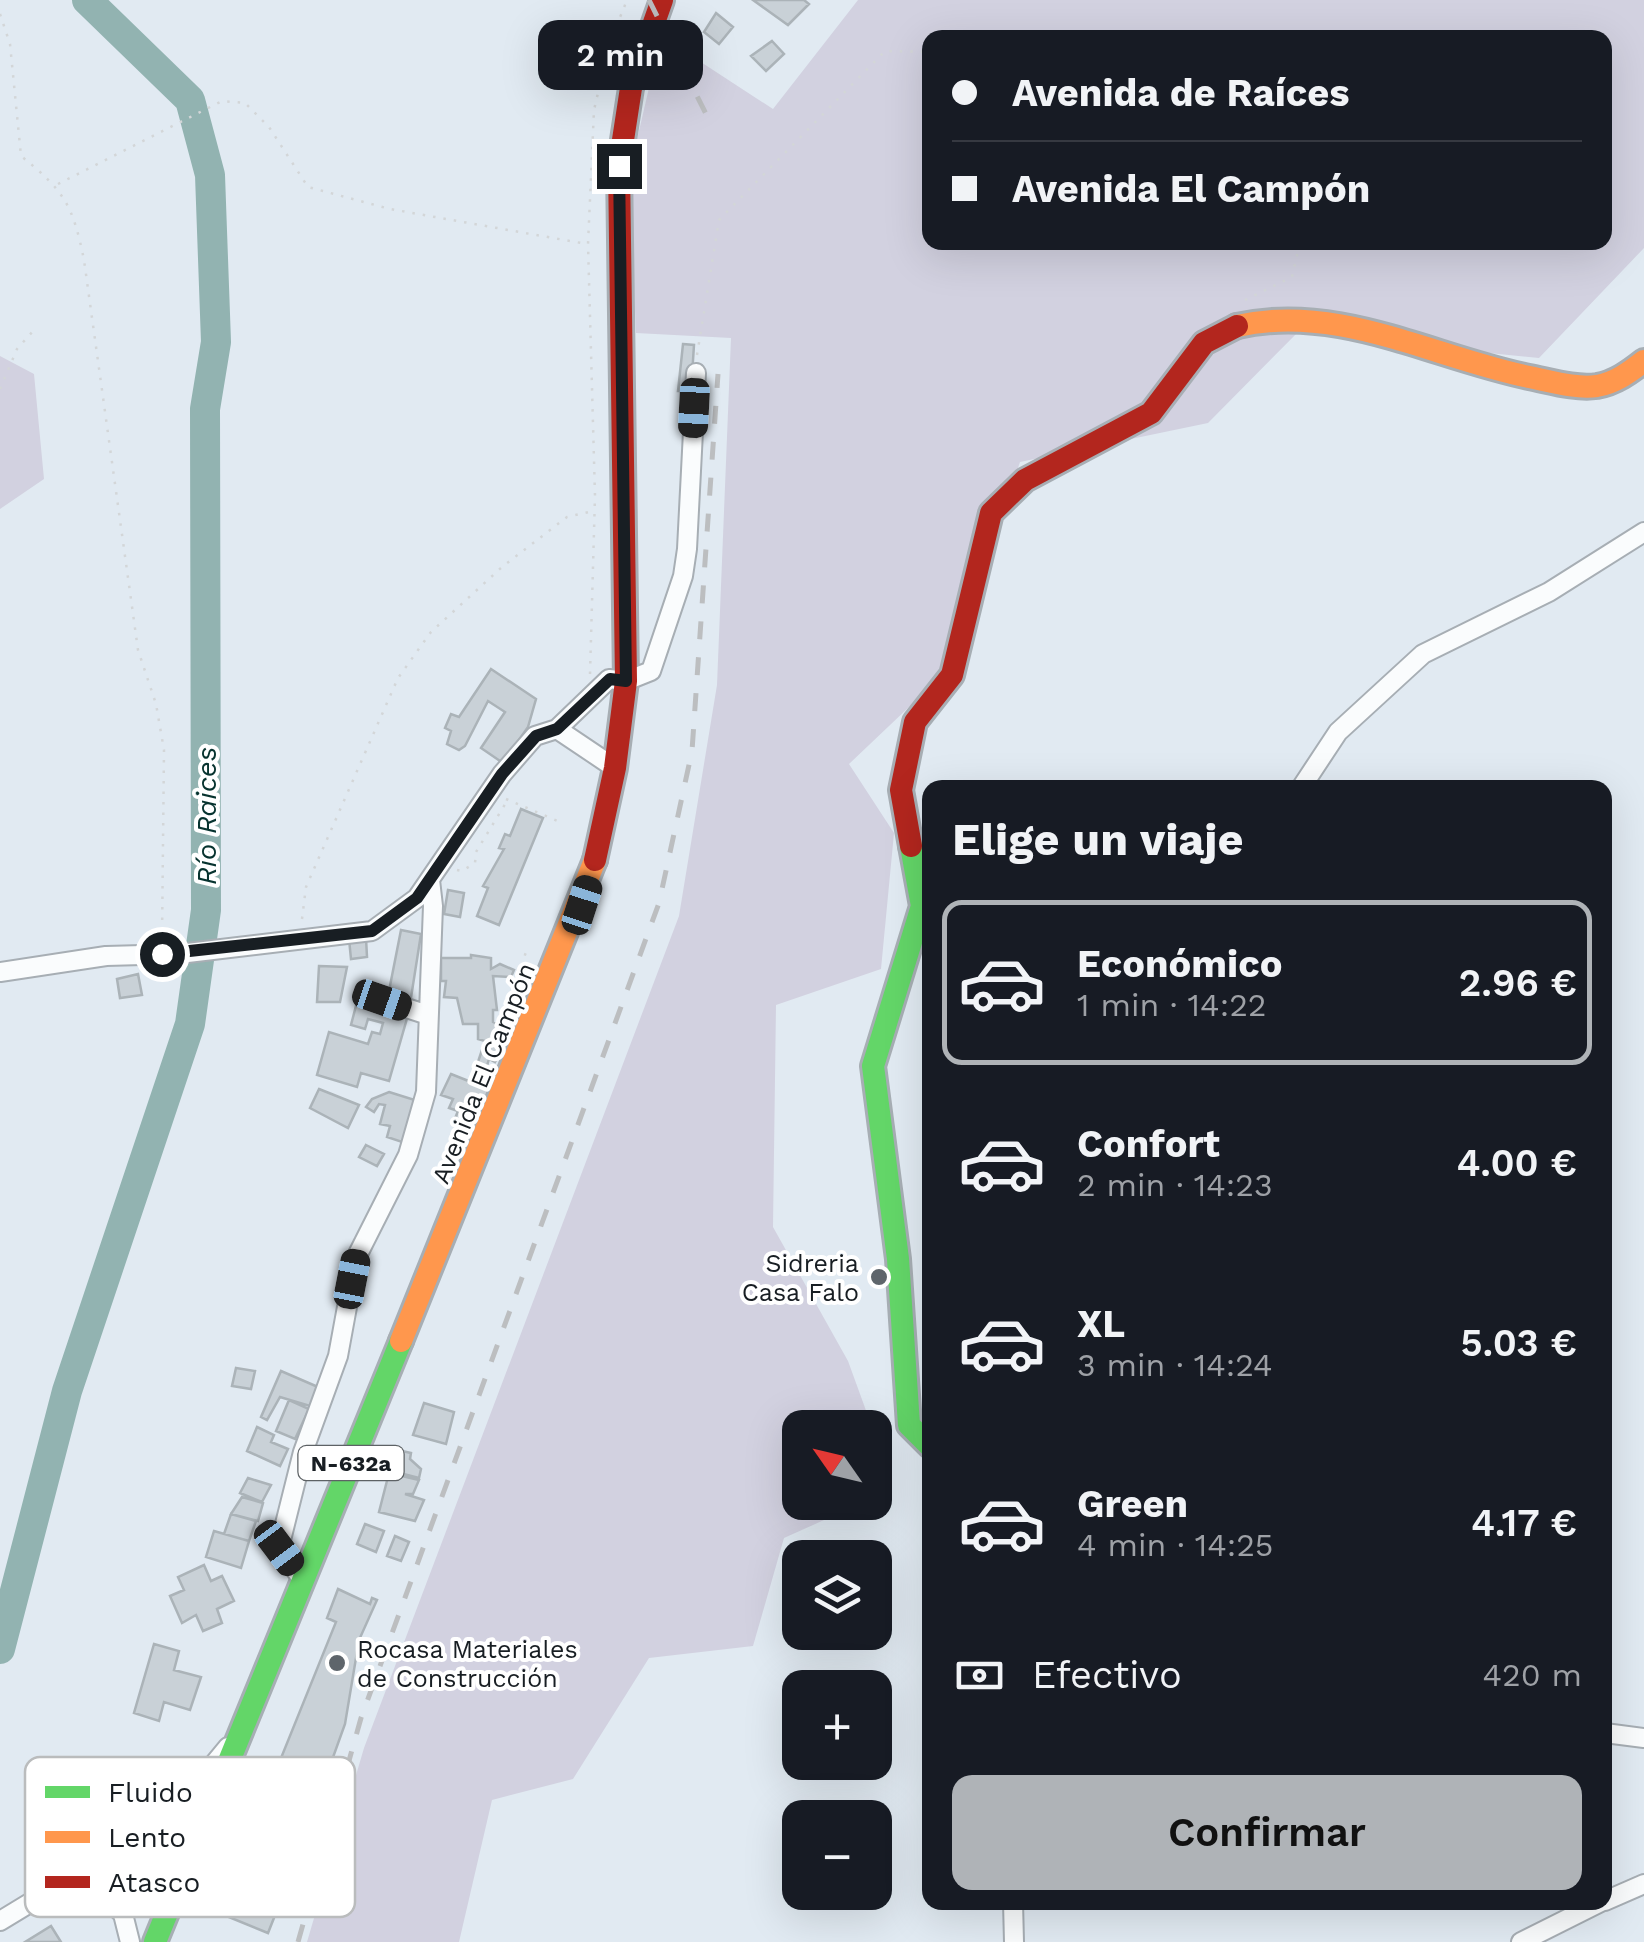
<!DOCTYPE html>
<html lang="es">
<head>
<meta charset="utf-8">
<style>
	:root { --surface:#171b24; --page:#20242c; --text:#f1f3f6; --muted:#9ea1a6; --line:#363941; --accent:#afb3b7 }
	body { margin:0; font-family:"Work Sans",sans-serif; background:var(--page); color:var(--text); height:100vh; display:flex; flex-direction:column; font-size:38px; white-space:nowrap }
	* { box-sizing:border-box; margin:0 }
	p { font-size:32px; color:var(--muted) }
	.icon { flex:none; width:55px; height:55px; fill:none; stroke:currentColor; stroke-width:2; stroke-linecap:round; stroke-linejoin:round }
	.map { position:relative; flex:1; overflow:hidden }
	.panel { position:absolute; left:922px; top:780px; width:690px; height:1130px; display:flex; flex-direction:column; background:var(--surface); border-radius:20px; box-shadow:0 10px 40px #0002 }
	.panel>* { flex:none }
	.guide { position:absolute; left:922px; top:30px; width:690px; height:220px; border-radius:20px; box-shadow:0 10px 40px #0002; display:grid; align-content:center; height:220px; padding:0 30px; background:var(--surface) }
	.needle { width:65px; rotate:304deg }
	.buttons { position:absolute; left:782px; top:1410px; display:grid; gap:20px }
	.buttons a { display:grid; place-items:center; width:110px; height:110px; border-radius:20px; background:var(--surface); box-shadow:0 10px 40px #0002; font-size:50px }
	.end { position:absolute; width:45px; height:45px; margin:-22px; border:12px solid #181e23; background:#fff; box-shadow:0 0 0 5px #fff }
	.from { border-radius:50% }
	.bubble { position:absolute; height:70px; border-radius:20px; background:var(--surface); box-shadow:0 10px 40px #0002; font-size:32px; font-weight:600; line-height:70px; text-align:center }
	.car { position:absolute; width:30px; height:60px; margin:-30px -15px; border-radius:12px; box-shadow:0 0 8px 2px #0007; background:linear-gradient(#222 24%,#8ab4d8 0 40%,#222 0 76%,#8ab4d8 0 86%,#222 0) }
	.guide b { display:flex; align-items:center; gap:35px; height:95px; font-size:38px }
	.guide b+b { border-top:2px solid var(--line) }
	.guide i { width:25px; height:25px; background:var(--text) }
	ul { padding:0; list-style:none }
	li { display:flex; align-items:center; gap:30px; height:165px; margin:0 20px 15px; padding:0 10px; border:5px solid transparent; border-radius:20px }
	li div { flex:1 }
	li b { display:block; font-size:38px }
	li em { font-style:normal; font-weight:600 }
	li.active { border-color:var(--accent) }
	li>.icon { width:90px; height:90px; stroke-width:1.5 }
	h2 { padding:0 30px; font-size:45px; line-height:120px }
	.pay { display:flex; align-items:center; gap:25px; height:110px; padding:0 30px; font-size:38px }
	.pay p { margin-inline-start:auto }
	.primary-button { display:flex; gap:20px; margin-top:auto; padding:20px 30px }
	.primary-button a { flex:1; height:115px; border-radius:20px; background:var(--accent); color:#111; font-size:40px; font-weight:600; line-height:115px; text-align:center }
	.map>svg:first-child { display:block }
</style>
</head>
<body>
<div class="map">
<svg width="1644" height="1942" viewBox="0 0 1644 1942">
	<rect width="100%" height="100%" fill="#e1eaf2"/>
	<path fill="#d2d1e0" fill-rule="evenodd" d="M 858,0 L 1644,0 L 1644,248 L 1539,358 L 1459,350 L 1307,323 L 1208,423 L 1020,462 L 949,669 L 849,764 L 894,833 L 881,969 L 776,1005 L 773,1227 L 848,1361 L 872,1427 L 800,1428 L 800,1502 L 862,1503 L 784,1538 L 753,1646 L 649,1658 L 573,1779 L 492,1800 L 459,1942 L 307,1942 L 364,1748 L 679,916 L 717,685 L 731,338 L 636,333 L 629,174 L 661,36 L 773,109 ZM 930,38 L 1605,38 L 1605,242 L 930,242 Z
		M 0,356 L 34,374 L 44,479 L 0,509 Z"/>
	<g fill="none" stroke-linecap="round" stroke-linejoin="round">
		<path stroke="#92b3b1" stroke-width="30" d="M 0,1649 L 67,1391 L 190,1024 L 206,910 L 205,409 L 216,342 L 210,175 L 190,100 L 87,0"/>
	</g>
	<path fill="#c9d1d7" stroke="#abb3b8" stroke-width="2.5" d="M 753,0 L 804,0 L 809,4 L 788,25 Z
		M 716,13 L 733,27 L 719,44 L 704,32 Z
		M 772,41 L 784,54 L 766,71 L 751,56 Z
		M 683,344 L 694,345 L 691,391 L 678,391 Z
		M 491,669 L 536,699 L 528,727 L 503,763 L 481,748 L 505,712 L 488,701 L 465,746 L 459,750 L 447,744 L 451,731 L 445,728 L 451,714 L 459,717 Z
		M 521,809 L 543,818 L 499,925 L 477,916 L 488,888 L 483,886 L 504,849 L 499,848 L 505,834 L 510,836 Z
		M 448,890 L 464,893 L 460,917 L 444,914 Z
		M 401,930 L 421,934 L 410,1004 L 388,996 Z
		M 366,938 L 367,957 L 351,959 L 349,939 Z
		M 471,955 L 491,958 L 491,969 L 500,964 L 514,970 L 511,977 L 493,976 L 497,1010 L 493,1010 L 493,1022 L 502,1026 L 505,1017 L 521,1017 L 506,1039 L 511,1041 L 509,1047 L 503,1045 L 495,1062 L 489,1059 L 482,1083 L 472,1080 L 485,1041 L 478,1039 L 478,1024 L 463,1024 L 457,998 L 444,997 L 446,981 L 441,981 L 441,958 L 471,958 Z
		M 319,966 L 347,967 L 340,1002 L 317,1002 Z
		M 138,974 L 142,995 L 120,998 L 117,979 Z
		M 358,998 L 408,1015 L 389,1081 L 361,1073 L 357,1087 L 317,1075 L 329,1032 L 368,1044 L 372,1032 L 380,1034 L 383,1023 L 368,1019 L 365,1029 L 351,1025 Z
		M 451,1074 L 491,1090 L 474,1129 L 454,1121 L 458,1111 L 449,1108 L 453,1099 L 441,1095 Z
		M 319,1089 L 359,1105 L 348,1128 L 310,1108 Z
		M 389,1092 L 418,1101 L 405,1143 L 387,1137 L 390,1126 L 380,1124 L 385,1105 L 379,1104 L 374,1112 L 366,1107 L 372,1099 Z
		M 366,1145 L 384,1154 L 377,1166 L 359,1157 Z
		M 236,1368 L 255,1371 L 251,1389 L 232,1386 Z
		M 281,1371 L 318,1387 L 310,1406 L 280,1397 L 267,1420 L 261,1417 Z
		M 289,1400 L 309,1409 L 295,1439 L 276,1431 Z
		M 424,1403 L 454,1412 L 446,1444 L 413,1435 Z
		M 257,1427 L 274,1435 L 271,1442 L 288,1449 L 280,1466 L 247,1451 Z
		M 393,1449 L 411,1453 L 410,1459 L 421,1469 L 419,1478 L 388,1470 Z
		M 389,1473 L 419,1480 L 413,1494 L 405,1494 L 424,1500 L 415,1521 L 379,1512 Z
		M 248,1478 L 271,1485 L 262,1502 L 240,1493 Z
		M 242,1497 L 263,1503 L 258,1521 L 231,1514 Z
		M 231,1514 L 256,1521 L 249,1541 L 224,1534 Z
		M 365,1524 L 384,1531 L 376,1552 L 357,1544 Z
		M 214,1531 L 249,1541 L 241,1568 L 206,1557 Z
		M 395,1536 L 409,1542 L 401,1561 L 387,1556 Z
		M 204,1565 L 211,1581 L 222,1576 L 234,1601 L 217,1609 L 222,1623 L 203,1631 L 196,1615 L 182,1623 L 170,1596 L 184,1590 L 178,1577 Z
		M 338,1589 L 370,1604 L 372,1598 L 377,1600 L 359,1640 L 345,1724 L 327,1774 L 279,1763 L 336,1622 L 327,1618 Z
		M 154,1644 L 179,1651 L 174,1670 L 201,1677 L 190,1710 L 164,1702 L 159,1721 L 134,1713 Z
		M 270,1786 L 317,1799 L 290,1892 L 285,1890 L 268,1933 L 219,1913 L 236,1870 L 245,1874 L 260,1839 L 250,1835 L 251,1829 Z
		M 51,1926 L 61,1942 L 25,1942 Z"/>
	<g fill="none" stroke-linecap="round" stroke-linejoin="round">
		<g stroke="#a7aeb4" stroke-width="22">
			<path id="street" d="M 557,729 L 615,768
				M 1301,788 L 1338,732 L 1423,654 L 1549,592 L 1644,532
				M 0,972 L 106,956 L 179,954 L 372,931 L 417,898 L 502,774 L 535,736 L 557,729 L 609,679 L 626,681 L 651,671 L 683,576 L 687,549 L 696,373
				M 382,1000 L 428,1015
				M 303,1580 L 279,1548 L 303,1452 L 338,1356 L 356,1258 L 408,1155 L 426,1092 L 433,906 L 430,880
				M 1605,1733 L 1644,1738
				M 74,1879 L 148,1901 L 175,1892 C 173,1858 141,1852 113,1857
				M 97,1889 L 123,1914 L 130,1942
				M 1605,1901 L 1644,1884
				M 1013,1902 L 1014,1942
				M 0,1921 L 145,1833 L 195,1787 L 228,1747
				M 1521,1942 L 1601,1902"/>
		</g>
		<g stroke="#a7aeb4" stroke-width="28">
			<path id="fast" d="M 911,846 L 922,906 L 873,1066 L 898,1259 L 909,1425 L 930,1446
				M 155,1942 L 401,1341"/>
		</g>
		<g stroke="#a7aeb4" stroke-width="28">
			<path id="slow" d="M 1237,326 C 1338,303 1432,357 1529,377 C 1550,381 1575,389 1597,386 C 1615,383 1630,372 1644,361
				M 401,1341 L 595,860"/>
		</g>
		<g stroke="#a7aeb4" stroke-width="28">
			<path id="jam" d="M 911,846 L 901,790 L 915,722 L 952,675 L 991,513 L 1025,480 L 1151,413 L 1204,343 L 1237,326
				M 595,860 L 615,768 L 626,681 L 619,166 L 631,88 L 662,0"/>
		</g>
		<path stroke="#d3d6d8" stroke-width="2.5" stroke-dasharray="2.5 8" stroke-linecap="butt" d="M 0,14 L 10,44 L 21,156 C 65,191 73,206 84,260 L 138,650 L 156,704 L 164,750 L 162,938
			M 58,184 L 222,101 L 245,103 L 269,127 L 308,187 L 390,209 L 587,244
			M 1245,300 L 1292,277 L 1300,242
			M 697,355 L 719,220 L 885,51 L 930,52
			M 0,389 L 17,349 L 34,330
			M 590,674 L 595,496 L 588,244 L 594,110 L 610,42 L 627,0
			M 506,799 L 560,822
			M 457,870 L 462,871 L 475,863 L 476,852 L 507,801
			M 302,919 L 306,887 L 398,678 L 431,632 L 502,567 L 567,517 L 593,511
			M 524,954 L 532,957"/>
		<use href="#street" stroke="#fafcfd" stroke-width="18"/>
		<use href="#fast" stroke="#63d668" stroke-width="22"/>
		<use href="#slow" stroke="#ff974d" stroke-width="22"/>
		<use href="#jam" stroke="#b3261e" stroke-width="22"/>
		<path stroke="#bcbec0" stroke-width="5" stroke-dasharray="18 18" stroke-linecap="butt" d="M 649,0 L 708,118
			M 298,1942 L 361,1718 L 659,903 L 692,751 L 718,374"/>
	</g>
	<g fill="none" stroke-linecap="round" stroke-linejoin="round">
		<path stroke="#181e23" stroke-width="12" d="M 162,954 L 372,931 L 417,898 L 502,774 L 536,736 L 557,729 L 610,679 L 626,681 L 619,166"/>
	</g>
	<g fill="#5e656b" stroke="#fff" stroke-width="4">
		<circle cx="879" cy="1277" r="10"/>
		<circle cx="337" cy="1663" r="10"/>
	</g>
	<g text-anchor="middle" stroke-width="8" stroke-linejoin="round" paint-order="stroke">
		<rect fill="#fff" stroke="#5d6265" stroke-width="2.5" x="298.5" y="1446" width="105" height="34" rx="8"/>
		<g font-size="22" font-weight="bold" fill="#181e23">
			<text x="351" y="1471">N-632a</text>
		</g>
		<g font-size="25" fill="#181e23" stroke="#fff">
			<text transform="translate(483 1073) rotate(-68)" y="9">Avenida El Campón</text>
		</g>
		<g font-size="25" fill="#181e23" stroke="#fff" text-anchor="end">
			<text x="859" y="1272">Sidreria<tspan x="859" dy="29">Casa Falo</tspan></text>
			<text x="357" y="1658" text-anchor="start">Rocasa Materiales<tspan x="357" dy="29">de Construcción</tspan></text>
		</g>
		<g font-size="28" font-style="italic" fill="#07332f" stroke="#fff">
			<text transform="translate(206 816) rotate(-90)" y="10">Río Raices</text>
		</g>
	</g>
	<rect x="25" y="1757" width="330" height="160" rx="15" fill="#fff" stroke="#babcbd" stroke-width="2.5"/>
	<rect x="45" y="1786" width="45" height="12" fill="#63d668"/>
	<rect x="45" y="1831" width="45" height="12" fill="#ff974d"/>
	<rect x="45" y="1876" width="45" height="12" fill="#b3261e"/>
	<g font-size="28" fill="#181e23">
		<text x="108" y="1802">Fluido</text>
		<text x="108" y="1847">Lento</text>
		<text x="108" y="1892">Atasco</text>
	</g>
</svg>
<div class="buttons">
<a><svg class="needle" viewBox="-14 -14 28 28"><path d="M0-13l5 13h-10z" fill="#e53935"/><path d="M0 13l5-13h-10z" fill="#9ea1a6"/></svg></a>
<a><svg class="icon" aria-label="layers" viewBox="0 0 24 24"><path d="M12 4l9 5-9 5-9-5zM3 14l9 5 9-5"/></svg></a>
<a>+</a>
<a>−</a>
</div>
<i class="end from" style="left:162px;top:954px"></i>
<i class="end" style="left:619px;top:166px"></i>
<div class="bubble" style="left:538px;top:20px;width:165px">2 min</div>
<i class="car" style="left:694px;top:408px;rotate:183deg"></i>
<i class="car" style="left:582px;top:905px;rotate:18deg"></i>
<i class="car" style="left:382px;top:1000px;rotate:109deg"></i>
<i class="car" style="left:352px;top:1279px;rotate:11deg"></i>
<i class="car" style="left:279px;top:1548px;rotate:143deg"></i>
<div class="guide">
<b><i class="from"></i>Avenida de Raíces</b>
<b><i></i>Avenida El Campón</b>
</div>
<section class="panel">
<h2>Elige un viaje</h2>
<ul>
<li class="active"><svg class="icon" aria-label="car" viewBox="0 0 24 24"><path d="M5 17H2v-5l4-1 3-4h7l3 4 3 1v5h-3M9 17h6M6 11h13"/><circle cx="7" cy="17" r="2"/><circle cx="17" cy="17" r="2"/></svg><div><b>Económico</b><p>1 min · 14:22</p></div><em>2.96 €</em></li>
<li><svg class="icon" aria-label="car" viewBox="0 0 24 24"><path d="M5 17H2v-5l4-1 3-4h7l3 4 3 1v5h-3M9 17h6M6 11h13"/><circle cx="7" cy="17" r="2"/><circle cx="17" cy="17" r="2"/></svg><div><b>Confort</b><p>2 min · 14:23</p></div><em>4.00 €</em></li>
<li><svg class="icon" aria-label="car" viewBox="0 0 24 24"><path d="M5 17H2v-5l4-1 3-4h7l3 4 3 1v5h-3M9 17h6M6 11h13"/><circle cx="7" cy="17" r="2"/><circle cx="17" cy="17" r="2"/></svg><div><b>XL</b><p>3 min · 14:24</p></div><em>5.03 €</em></li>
<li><svg class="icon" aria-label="car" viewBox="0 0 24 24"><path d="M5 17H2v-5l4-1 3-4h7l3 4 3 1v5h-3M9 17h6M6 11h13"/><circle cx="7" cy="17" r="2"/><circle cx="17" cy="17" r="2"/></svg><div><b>Green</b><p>4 min · 14:25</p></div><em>4.17 €</em></li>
</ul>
<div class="pay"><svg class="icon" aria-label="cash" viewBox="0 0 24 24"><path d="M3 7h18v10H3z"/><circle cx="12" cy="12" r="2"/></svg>Efectivo<p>420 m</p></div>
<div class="primary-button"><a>Confirmar</a></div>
</section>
</div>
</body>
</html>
